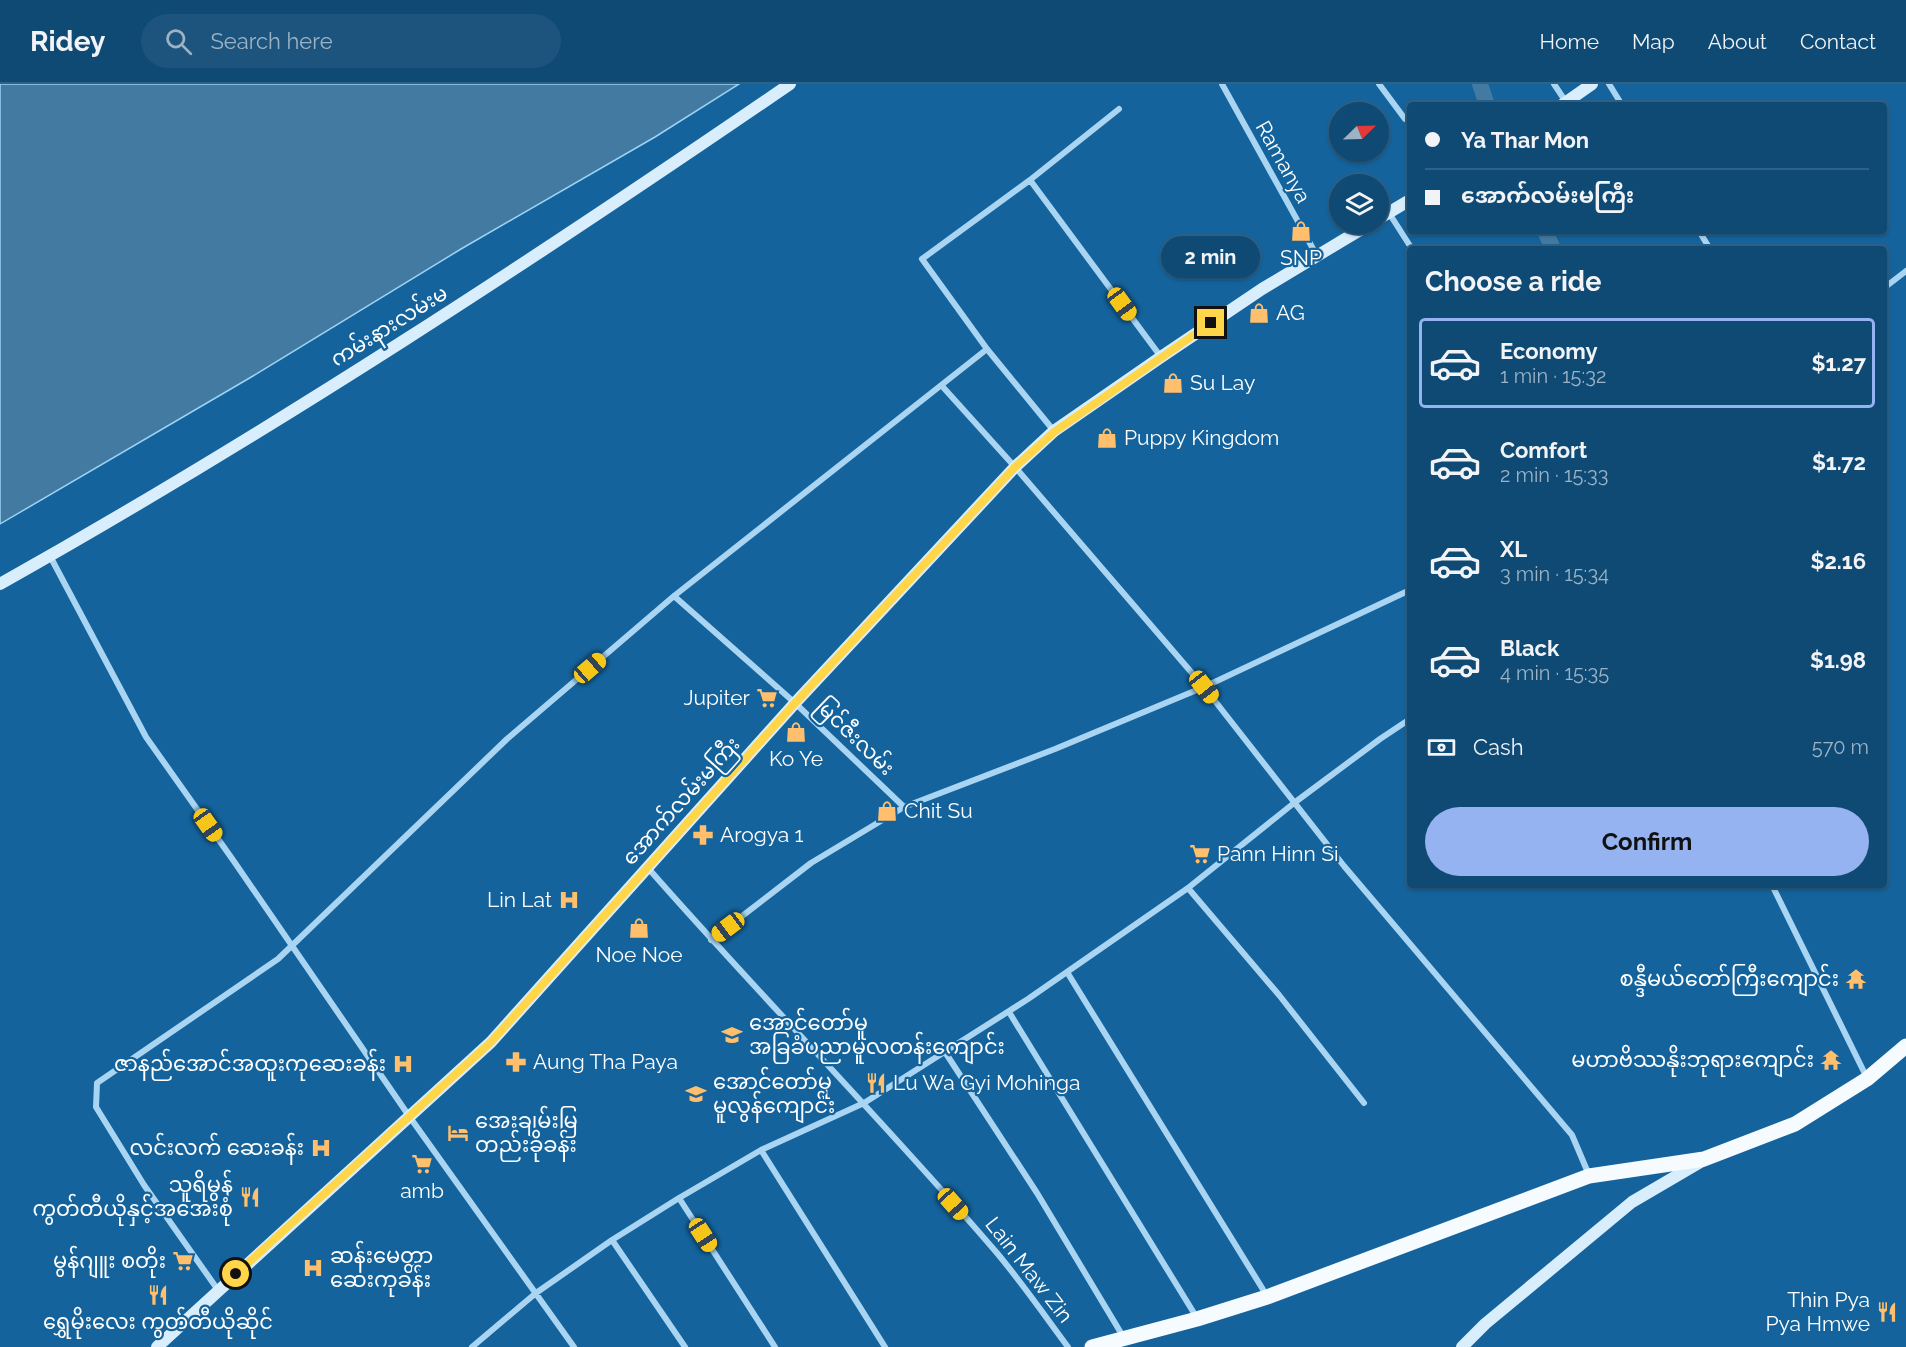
<!DOCTYPE html>
<html lang="en">
<head>
<meta charset="utf-8">
<style>
	:root { --surface:#0f4a75; --page:#1d547d; --text:#f1f3f6; --muted:#9bb3c5; --line:#2f6287; --accent:#95b2f1 }
	body { margin:0; font-family:Raleway,"Noto Sans Myanmar",sans-serif; background:var(--page); color:var(--text); height:100vh; display:flex; flex-direction:column; font-size:22px; white-space:nowrap }
	* { box-sizing:border-box; margin:0 }
	p { font-size:20px; color:var(--muted) }
	.icon { flex:none; width:33px; height:33px; fill:none; stroke:currentColor; stroke-width:2; stroke-linecap:round; stroke-linejoin:round }
	.map { position:relative; flex:1; overflow:hidden }
	.sheet { position:absolute; left:1407px; top:162px; width:480px; height:642px; display:flex; flex-direction:column; background:var(--surface); border-radius:6px; box-shadow:0 2px 4px #0004,0 0 0 2px var(--line) }
	.sheet>* { flex:none }
	.top-card { position:absolute; left:1407px; top:18px; width:480px; height:132px; border-radius:6px; box-shadow:0 2px 4px #0004,0 0 0 2px var(--line); display:grid; align-content:center; height:132px; padding:0 18px; background:var(--surface) }
	.needle { width:39px; rotate:67deg }
	.controls { position:absolute; left:1329px; top:18px; display:grid; gap:12px }
	.controls a { display:grid; place-items:center; width:60px; height:60px; border-radius:50%; background:var(--surface); box-shadow:0 2px 4px #0004,0 0 0 2px var(--line); font-size:30px }
	.end { position:absolute; width:27px; height:27px; margin:-14px; border:8px solid #ffd54a; background:#111; box-shadow:0 0 0 3px #111 }
	.from { border-radius:50% }
	.bubble { position:absolute; height:42px; border-radius:21px; background:var(--surface); box-shadow:0 2px 4px #0004,0 0 0 2px var(--line); font-size:20px; font-weight:700; line-height:42px; text-align:center }
	.car { position:absolute; width:18px; height:36px; margin:-18px -9px; border-radius:8px; box-shadow:0 0 4px 2px #0007; background:linear-gradient(#f5c518 24%,#345 0 40%,#f5c518 0 76%,#345 0 86%,#f5c518 0) }
	.top-card b { display:flex; align-items:center; gap:21px; height:57px; font-size:22px }
	.top-card b+b { border-top:2px solid var(--line) }
	.top-card i { width:15px; height:15px; background:var(--text) }
	ul { padding:0; list-style:none }
	li { display:flex; align-items:center; gap:18px; height:90px; margin:0 12px 9px; padding:0 6px; border:3px solid transparent; border-radius:6px }
	li div { flex:1 }
	li b { display:block; font-size:22px }
	li em { font-style:normal; font-weight:700 }
	li.on { border-color:var(--accent) }
	li>.icon { width:54px; height:54px; stroke-width:1.5 }
	h2 { padding:0 18px; font-size:27px; line-height:72px }
	.pay { display:flex; align-items:center; gap:15px; height:66px; padding:0 18px; font-size:22px }
	.pay p { margin-inline-start:auto }
	.cta { display:flex; gap:12px; margin-top:auto; padding:12px 18px }
	.cta a { flex:1; height:69px; border-radius:36px; background:var(--accent); color:#111; font-size:24px; font-weight:700; line-height:69px; text-align:center }
	header { display:flex; align-items:center; gap:36px; box-sizing:border-box; height:84px; padding:0 30px; background:var(--surface); border-bottom:2px solid var(--line) }
	header strong { font-size:28px }
	nav { display:flex; gap:33px; margin-inline-start:auto; font-size:21px }
	.search { width:420px; height:54px; background:var(--page); display:flex; align-items:center; gap:15px; box-sizing:border-box; padding:0 21px; border-radius:33px; color:var(--muted); font-size:22px }
	.map>svg:first-child { display:block }
</style>
</head>
<body>
<header>
<strong>Ridey</strong>
<div class="search"><svg class="icon" aria-label="search" viewBox="0 0 24 24"><circle cx="10" cy="10" r="6"/><path d="M15 15l6 6"/></svg>Search here</div>
<nav><a>Home</a><a>Map</a><a>About</a><a>Contact</a></nav>
</header>
<div class="map">
<svg width="1906" height="1263" viewBox="0 0 1906 1263">
	<rect width="100%" height="100%" fill="#14639c"/>
	<path fill="#437aa2" stroke="#9cd3f6" stroke-width="1.5" d="M 0,0 L 739,0 L 655,53 L 461,165 L 253,292 L 0,440 Z"/>
	<g fill="none" stroke-linecap="round" stroke-linejoin="round">
		<path stroke="#437aa2" stroke-width="16" d="M 1480,0 L 1487,21
			M 1545,147 L 1553,165"/>
		<path stroke="#a9d5f3" stroke-width="6" d="M 1222,0 L 1317,172
			M 1379,0 L 1405,35 L 1410,35
			M 1554,0 L 1566,18
			M 1609,0 L 1622,21
			M 1030,96 L 1161,273
			M 1389,129 L 1412,165
			M 1699,147 L 1710,165
			M 1884,204 L 1906,187
			M 942,302 L 1015,383 L 1204,603 L 1344,782 L 1572,1051 L 1589,1091
			M 1054,347 L 987,265 L 922,175 L 1030,96 L 1119,25
			M 50,472 L 146,653 L 233,776 L 409,1032 L 574,1263
			M 674,512 L 795,619 L 904,723
			M 648,784 C 762,914 884,1037 997,1169 C 1022,1199 1045,1232 1068,1263
			M 1772,801 L 1867,994
			M 1188,804 L 1279,911 L 1364,1019
			M 711,856 L 811,779 L 904,723 L 1055,665 L 1204,603 L 1410,506
			M 1067,888 L 1267,1212
			M 1009,928 L 1197,1234
			M 945,968 L 1037,1109 L 1124,1254
			M 761,1066 L 885,1263
			M 679,1114 L 775,1263
			M 612,1156 L 685,1263
			M 218,1206 L 144,1101 L 96,1023 L 97,999 L 278,875 L 507,655 L 674,512 L 987,265
			M 472,1263 L 536,1209 L 612,1156 L 679,1114 L 761,1066 L 864,1019 L 1028,915 L 1188,804 L 1294,719 L 1380,655 L 1410,635"/>
		<path stroke="#d9eefd" stroke-width="12" d="M 1562,21 L 1592,0
			M 1378,135 L 1410,116
			M 0,500 C 272,347 533,176 790,0
			M 157,1263 L 491,958 L 795,619 L 1015,383 L 1054,347 L 1161,273 L 1262,205 L 1370,140
			M 1462,1263 L 1485,1240 L 1632,1118 L 1702,1077"/>
		<path stroke="#f6fbff" stroke-width="15" d="M 1092,1263 L 1197,1235 L 1267,1213 L 1589,1092 L 1704,1075 L 1795,1040 L 1867,995 L 1906,962"/>
	</g>
	<g fill="none" stroke-linecap="round" stroke-linejoin="round">
		<path stroke="#ffd54a" stroke-width="8" d="M 236,1190 L 491,958 L 795,619 L 1015,383 L 1054,348 L 1211,239"/>
	</g>
	<defs>
		<g id="shop-bare" transform="scale(1.62)"><path d="M-5-2.5h2.3a2.7 3.5 0 0 1 5.4 0H5L5.5 6h-11ZM-1.5-2.5h3a1.5 2.3 0 0 0-3 0Z" fill="#ffbf6c" stroke="#14639c" stroke-width="2.5" paint-order="stroke"/></g>
		<g id="supermarket-bare" transform="scale(1.62)"><path d="M-6-5.5h2.5l.6 2H6L4.5 2H-2.5L-4.4-4H-6ZM-1.5 3.2a1.3 1.3 0 1 0 .1 0ZM3 3.2a1.3 1.3 0 1 0 .1 0Z" fill="#ffbf6c" stroke="#14639c" stroke-width="2.5" paint-order="stroke"/></g>
		<g id="pharmacy-bare" transform="scale(1.62)"><path d="M-2-6h4v4h4v4h-4v4h-4v-4h-4v-4h4Z" fill="#ffbf6c" stroke="#14639c" stroke-width="2.5" paint-order="stroke"/></g>
		<g id="hospital-bare" transform="scale(1.62)"><path d="M-5-5h3v3.5h4V-5h3V5h-3V1.5h-4V5h-3Z" fill="#ffbf6c" stroke="#14639c" stroke-width="2.5" paint-order="stroke"/></g>
		<g id="temple-bare" transform="scale(1.62)"><path d="M0-6L5-2H3V0L6.5 2.5H4V6H1.5V3h-3V6H-4V2.5H-6.5L-3 0V-2H-5Z" fill="#ffbf6c" stroke="#14639c" stroke-width="2.5" paint-order="stroke"/></g>
		<g id="school-bare" transform="scale(1.62)"><path d="M0-5L7-2L0 1L-7-2ZM-4 1L0 2.5L4 1V4Q0 6-4 4Z" fill="#ffbf6c" stroke="#14639c" stroke-width="2.5" paint-order="stroke"/></g>
		<g id="restaurant-bare" transform="scale(1.62)"><path d="M-5-6h1v4h1v-4h1v4h1v-4h1v5L-1.5 .5V6h-2V.5L-5-1ZM5-6V6H3V1.5H1.5Q1.5-4 5-6Z" fill="#ffbf6c" stroke="#14639c" stroke-width="2.5" paint-order="stroke"/></g>
		<g id="hotel-bare" transform="scale(1.62)"><path d="M-6-4.5h1.5V1H6V5H4.5V3h-9V5H-6ZM-4 0a1.8 1.8 0 1 1 3.6 0ZM.5 0V-2.5h3Q6-2.5 6 0Z" fill="#ffbf6c" stroke="#14639c" stroke-width="2.5" paint-order="stroke"/></g>
	</defs>
	<g fill-rule="evenodd">
		<use href="#shop-bare" x="1301" y="147"/>
		<use href="#shop-bare" x="1259" y="229"/>
		<use href="#shop-bare" x="1173" y="299"/>
		<use href="#shop-bare" x="1107" y="354"/>
		<use href="#supermarket-bare" x="767" y="614"/>
		<use href="#shop-bare" x="796" y="648"/>
		<use href="#shop-bare" x="887" y="727"/>
		<use href="#pharmacy-bare" x="703" y="751"/>
		<use href="#supermarket-bare" x="1200" y="770"/>
		<use href="#hospital-bare" x="569" y="816"/>
		<use href="#shop-bare" x="639" y="844"/>
		<use href="#temple-bare" x="1856" y="895"/>
		<use href="#school-bare" x="732" y="951"/>
		<use href="#temple-bare" x="1831" y="976"/>
		<use href="#pharmacy-bare" x="516" y="978"/>
		<use href="#hospital-bare" x="403" y="980"/>
		<use href="#restaurant-bare" x="876" y="999"/>
		<use href="#school-bare" x="696" y="1010"/>
		<use href="#hotel-bare" x="458" y="1049"/>
		<use href="#hospital-bare" x="321" y="1064"/>
		<use href="#supermarket-bare" x="422" y="1080"/>
		<use href="#restaurant-bare" x="250" y="1113"/>
		<use href="#supermarket-bare" x="183" y="1177"/>
		<use href="#hospital-bare" x="313" y="1184"/>
		<use href="#restaurant-bare" x="158" y="1211"/>
		<use href="#restaurant-bare" x="1887" y="1228"/>
	</g>
	<g text-anchor="middle" stroke-width="4.5" stroke-linejoin="round" paint-order="stroke">
		<g font-size="21" fill="#fff" stroke="#14639c">
			<text transform="translate(1283 78) rotate(61)" y="7">Ramanya</text>
			<text transform="translate(389 242) rotate(-32)" y="7">ကမ်းနားလမ်းမ</text>
			<text transform="translate(855 653) rotate(44)" y="7">မြင်ဇီးလမ်း</text>
			<text transform="translate(681 717) rotate(-48)" y="7">အောက်လမ်းမကြီး</text>
			<text transform="translate(1029 1186) rotate(52)" y="7">Lain Maw Zin</text>
		</g>
		<g font-size="21" fill="#fff" stroke="#14639c" text-anchor="start">
			<text x="1301" y="181" text-anchor="middle">SNP</text>
			<text x="1276" y="236">AG</text>
			<text x="1190" y="306">Su Lay</text>
			<text x="1124" y="361">Puppy Kingdom</text>
			<text x="750" y="621" text-anchor="end">Jupiter</text>
			<text x="796" y="682" text-anchor="middle">Ko Ye</text>
			<text x="904" y="734">Chit Su</text>
			<text x="720" y="758">Arogya 1</text>
			<text x="1217" y="777">Pann Hinn Si</text>
			<text x="552" y="823" text-anchor="end">Lin Lat</text>
			<text x="639" y="878" text-anchor="middle">Noe Noe</text>
			<text x="1839" y="902" text-anchor="end">စန္ဒီမယ်တော်ကြီးကျောင်း</text>
			<text x="749" y="946">အောင်တော်မူ<tspan x="749" dy="24">အခြခံပညာမူလတန်းကျောင်း</tspan></text>
			<text x="1814" y="983" text-anchor="end">မဟာဗိဿနိုးဘုရားကျောင်း</text>
			<text x="533" y="985">Aung Tha Paya</text>
			<text x="386" y="987" text-anchor="end">ဇာနည်အောင်အထူးကုဆေးခန်း</text>
			<text x="713" y="1005">အောင်တော်မူ<tspan x="713" dy="24">မူလွန်ကျောင်း</tspan></text>
			<text x="893" y="1006">Lu Wa Gyi Mohinga</text>
			<text x="475" y="1044">အေးချမ်းမြ<tspan x="475" dy="24">တည်းခိုခန်း</tspan></text>
			<text x="304" y="1071" text-anchor="end">လင်းလက် ဆေးခန်း</text>
			<text x="233" y="1108" text-anchor="end">သူရိမွန်<tspan x="233" dy="24">ကွတ်တီယိုနှင့်အအေးစုံ</tspan></text>
			<text x="422" y="1114" text-anchor="middle">amb</text>
			<text x="330" y="1179">ဆန်းမေတ္တာ<tspan x="330" dy="24">ဆေးကုခန်း</tspan></text>
			<text x="166" y="1184" text-anchor="end">မွန်ဂျူး စတိုး</text>
			<text x="1870" y="1223" text-anchor="end">Thin Pya<tspan x="1870" dy="24">Pya Hmwe</tspan></text>
			<text x="158" y="1245" text-anchor="middle">ရွှေမိုးလေး ကွတ်တီယိုဆိုင်</text>
		</g>
	</g>
</svg>
<div class="controls">
<a><svg class="needle" viewBox="-14 -14 28 28"><path d="M0-13l5 13h-10z" fill="#e53935"/><path d="M0 13l5-13h-10z" fill="#9bb3c5"/></svg></a>
<a><svg class="icon" aria-label="layers" viewBox="0 0 24 24"><path d="M12 4l9 5-9 5-9-5zM3 14l9 5 9-5"/></svg></a>
</div>
<i class="end from" style="left:236px;top:1190px"></i>
<i class="end" style="left:1211px;top:239px"></i>
<div class="bubble" style="left:1161px;top:152px;width:99px">2 min</div>
<i class="car" style="left:1122px;top:220px;rotate:144deg"></i>
<i class="car" style="left:590px;top:584px;rotate:49deg"></i>
<i class="car" style="left:1204px;top:603px;rotate:142deg"></i>
<i class="car" style="left:208px;top:741px;rotate:145deg"></i>
<i class="car" style="left:728px;top:843px;rotate:233deg"></i>
<i class="car" style="left:953px;top:1120px;rotate:138deg"></i>
<i class="car" style="left:703px;top:1151px;rotate:147deg"></i>
<div class="top-card">
<b><i class="from"></i>Ya Thar Mon</b>
<b><i></i>အောက်လမ်းမကြီး</b>
</div>
<section class="sheet">
<h2>Choose a ride</h2>
<ul>
<li class="on"><svg class="icon" aria-label="car" viewBox="0 0 24 24"><path d="M5 17H2v-5l4-1 3-4h7l3 4 3 1v5h-3M9 17h6M6 11h13"/><circle cx="7" cy="17" r="2"/><circle cx="17" cy="17" r="2"/></svg><div><b>Economy</b><p>1 min · 15:32</p></div><em>$1.27</em></li>
<li><svg class="icon" aria-label="car" viewBox="0 0 24 24"><path d="M5 17H2v-5l4-1 3-4h7l3 4 3 1v5h-3M9 17h6M6 11h13"/><circle cx="7" cy="17" r="2"/><circle cx="17" cy="17" r="2"/></svg><div><b>Comfort</b><p>2 min · 15:33</p></div><em>$1.72</em></li>
<li><svg class="icon" aria-label="car" viewBox="0 0 24 24"><path d="M5 17H2v-5l4-1 3-4h7l3 4 3 1v5h-3M9 17h6M6 11h13"/><circle cx="7" cy="17" r="2"/><circle cx="17" cy="17" r="2"/></svg><div><b>XL</b><p>3 min · 15:34</p></div><em>$2.16</em></li>
<li><svg class="icon" aria-label="car" viewBox="0 0 24 24"><path d="M5 17H2v-5l4-1 3-4h7l3 4 3 1v5h-3M9 17h6M6 11h13"/><circle cx="7" cy="17" r="2"/><circle cx="17" cy="17" r="2"/></svg><div><b>Black</b><p>4 min · 15:35</p></div><em>$1.98</em></li>
</ul>
<div class="pay"><svg class="icon" aria-label="cash" viewBox="0 0 24 24"><path d="M3 7h18v10H3z"/><circle cx="12" cy="12" r="2"/></svg>Cash<p>570 m</p></div>
<div class="cta"><a>Confirm</a></div>
</section>
</div>
</body>
</html>
